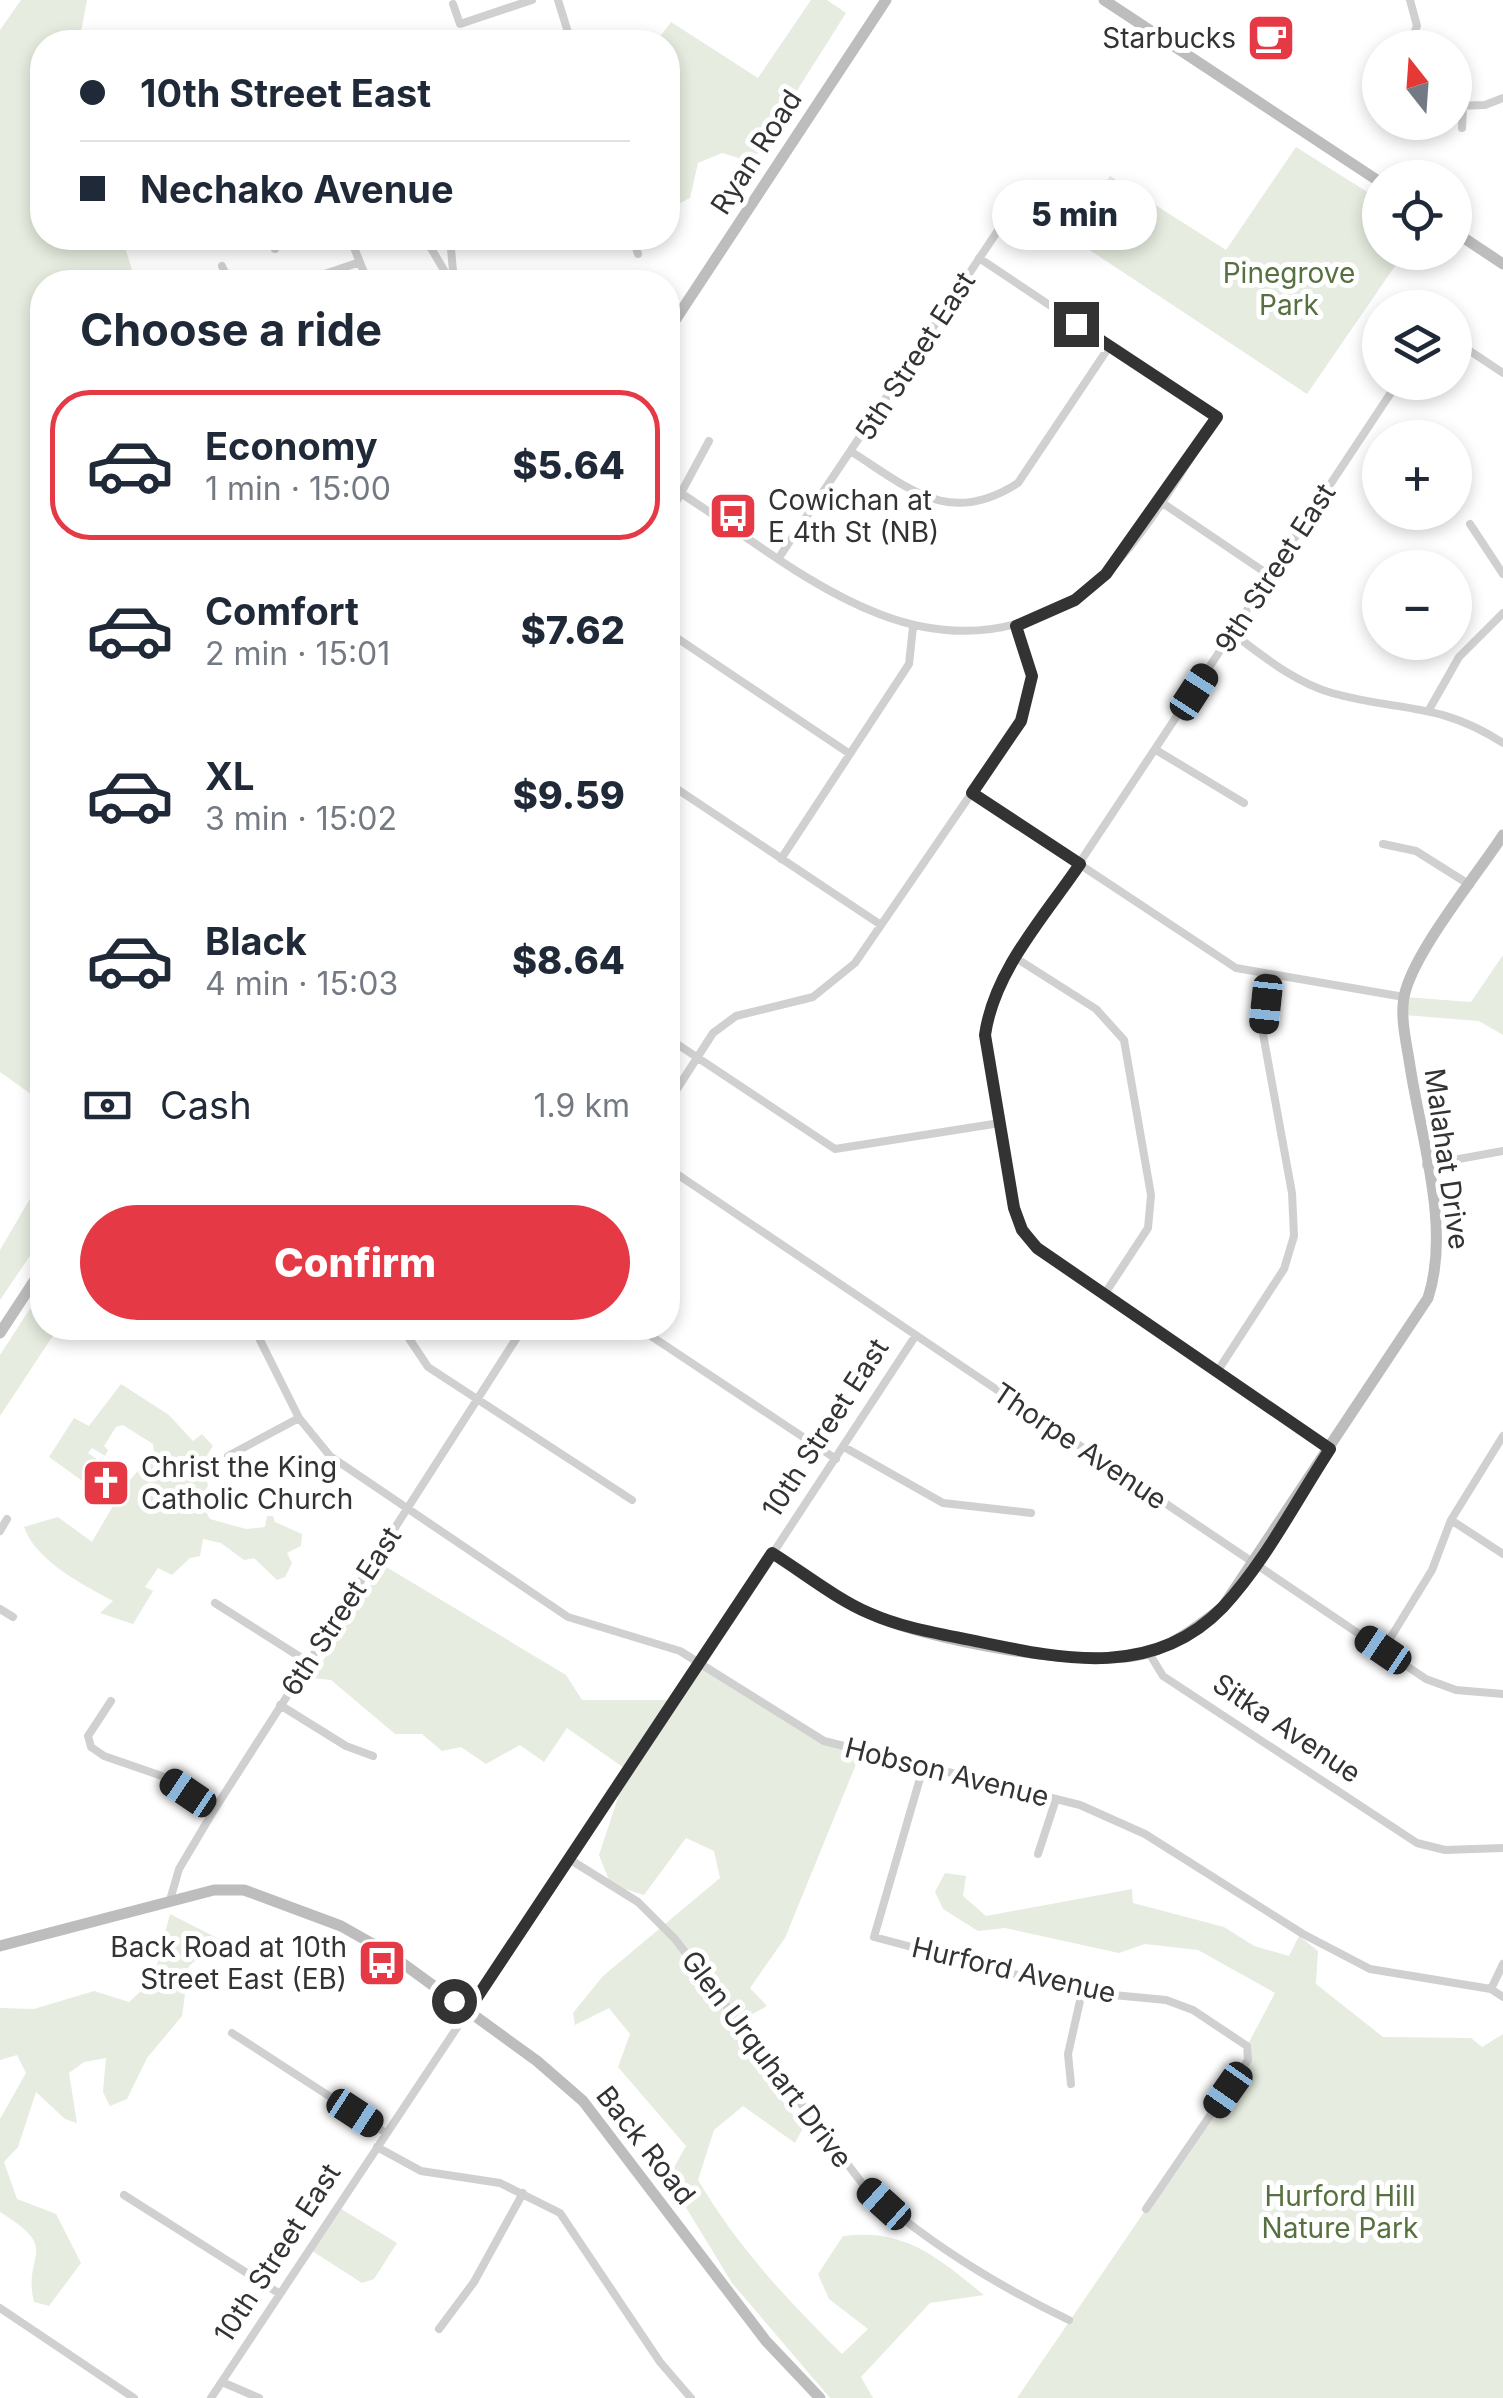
<!DOCTYPE html>
<html lang="en">
<head>
<meta charset="utf-8">
<style>
	:root { --surface:#fff; --page:#f2f2f3; --text:#1f2937; --muted:#747a83; --line:#e0e1e3; --accent:#e63946 }
	body { margin:0; font-family:Inter,sans-serif; background:var(--page); color:var(--text); height:100vh; display:flex; flex-direction:column; font-size:38px; white-space:nowrap }
	* { box-sizing:border-box; margin:0 }
	p { font-size:32px; color:var(--muted) }
	.icon { flex:none; width:55px; height:55px; fill:none; stroke:currentColor; stroke-width:2; stroke-linecap:round; stroke-linejoin:round }
	.map { position:relative; flex:1; overflow:hidden }
	.side { position:absolute; left:30px; top:270px; width:650px; height:1070px; display:flex; flex-direction:column; background:var(--surface); border-radius:40px; box-shadow:0 5px 15px #0003 }
	.side>* { flex:none }
	.hud { position:absolute; left:30px; top:30px; width:650px; height:220px; border-radius:40px; box-shadow:0 5px 15px #0003; display:grid; align-content:center; height:220px; padding:0 50px; background:var(--surface) }
	.needle { width:65px; rotate:343deg }
	.fabs { position:absolute; left:1362px; top:30px; display:grid; gap:20px }
	.fabs a { display:grid; place-items:center; width:110px; height:110px; border-radius:50%; background:var(--surface); box-shadow:0 5px 15px #0003; font-size:50px }
	.end { position:absolute; width:45px; height:45px; margin:-22px; border:12px solid #333; background:#fff; box-shadow:0 0 0 5px #fff }
	.from { border-radius:50% }
	.bubble { position:absolute; height:70px; border-radius:35px; background:var(--surface); box-shadow:0 5px 15px #0003; font-size:32px; font-weight:800; line-height:70px; text-align:center }
	.car { position:absolute; width:30px; height:60px; margin:-30px -15px; border-radius:12px; box-shadow:0 0 8px 2px #0007; background:linear-gradient(#222 24%,#8ab4d8 0 40%,#222 0 76%,#8ab4d8 0 86%,#222 0) }
	.hud b { display:flex; align-items:center; gap:35px; height:95px; font-size:38px }
	.hud b+b { border-top:2px solid var(--line) }
	.hud i { width:25px; height:25px; background:var(--text) }
	ul { padding:0; list-style:none }
	li { display:flex; align-items:center; gap:30px; height:150px; margin:0 20px 15px; padding:0 30px; border:5px solid transparent; border-radius:40px }
	li div { flex:1 }
	li b { display:block; font-size:38px }
	li em { font-style:normal; font-weight:800 }
	li.selected { border-color:var(--accent) }
	li>.icon { width:90px; height:90px; stroke-width:1.5 }
	h2 { padding:0 50px; font-size:45px; line-height:120px }
	.pay { display:flex; align-items:center; gap:25px; height:110px; padding:0 50px; font-size:38px }
	.pay p { margin-inline-start:auto }
	.button { display:flex; gap:20px; margin-top:auto; padding:20px 50px }
	.button a { flex:1; height:115px; border-radius:60px; background:var(--accent); color:#fff; font-size:40px; font-weight:800; line-height:115px; text-align:center }
	.map>svg:first-child { display:block }
</style>
</head>
<body>
<div class="map">
<svg width="1503" height="2398" viewBox="0 0 1503 2398">
	<rect width="100%" height="100%" fill="#fff"/>
	<path fill="#e6ecdf" d="M 21,0 L 87,0 L 79,42 L 42,42 L 42,238 L 122,238 L 136,282 L 42,282 L 42,1102 L 0,1072 L 0,30 Z
		M 811,0 L 827,0 L 846,13 L 752,162 L 722,153 L 698,163 L 690,198 L 668,209 L 668,166 L 680,161 L 668,137 L 668,42 L 656,42 L 671,22 L 758,78 Z
		M 1296,147 L 1380,200 L 1380,252 L 1404,253 L 1307,394 L 1017,202 L 1030,182 L 1081,217 L 1110,176 L 1226,250 Z
		M 1503,955 L 1503,1035 L 1479,1021 L 1404,1015 L 1404,997 L 1471,1002 Z
		M 42,1178 L 42,1238 L 0,1300 L 0,1250 Z
		M 42,1290 L 42,1328 L 58,1328 L 0,1416 L 0,1355 Z
		M 121,1384 L 169,1415 L 193,1441 L 202,1434 L 213,1446 L 203,1462 L 208,1485 L 201,1503 L 210,1519 L 246,1529 L 265,1527 L 267,1516 L 273,1516 L 275,1522 L 302,1534 L 301,1546 L 287,1553 L 292,1563 L 285,1577 L 277,1580 L 254,1558 L 244,1560 L 221,1543 L 203,1539 L 200,1556 L 190,1558 L 172,1575 L 158,1568 L 145,1587 L 153,1591 L 133,1624 L 100,1613 L 113,1601 C 83,1585 35,1560 24,1527 L 58,1517 L 92,1542 L 124,1487 L 154,1452 L 153,1444 L 123,1425 L 116,1427 L 104,1446 L 108,1450 L 105,1456 L 92,1448 L 88,1453 L 101,1462 L 98,1467 L 103,1470 L 95,1482 L 89,1478 L 81,1480 L 49,1457 L 74,1418 L 89,1426 Z
		M 383,1565 L 566,1675 L 582,1700 L 673,1700 L 699,1662 L 824,1741 L 861,1752 L 785,1938 L 750,1988 L 767,2006 L 747,2017 L 762,2074 L 803,2128 L 795,2143 L 743,2106 L 714,2130 L 698,2180 C 737,2246 787,2300 842,2354 L 868,2329 L 829,2299 L 818,2274 L 843,2236 C 906,2228 938,2258 984,2295 L 930,2303 L 861,2377 L 873,2398 L 830,2398 L 732,2283 L 668,2178 L 686,2146 L 618,2067 L 630,2034 L 609,2008 L 575,2025 L 573,2013 L 603,1976 L 720,1878 L 714,1851 L 686,1838 L 644,1895 L 611,1885 L 599,1855 L 627,1770 L 567,1728 L 544,1762 L 520,1745 L 486,1764 L 461,1747 L 442,1751 L 422,1734 L 395,1734 L 331,1680 L 312,1678 Z
		M 945,1873 L 966,1876 L 963,1896 L 986,1916 L 1132,1889 L 1133,1903 L 1224,1927 L 1254,1946 L 1289,1956 L 1299,1936 L 1318,1951 L 1316,1984 L 1383,2037 L 1471,2038 L 1482,2047 L 1503,2034 L 1503,2398 L 1017,2398 L 1248,2060 L 1247,2046 L 1275,1993 L 1198,1950 L 1145,1944 L 1119,1953 L 1005,1928 L 978,1931 L 943,1909 L 935,1892 Z
		M 170,1914 L 221,1940 L 189,1966 L 182,2016 L 147,2058 L 127,2099 L 110,2106 L 103,2092 L 106,2058 L 84,2062 L 69,2073 L 77,2123 L 65,2119 L 36,2092 L 18,2147 L 4,2162 L 17,2199 L 56,2214 L 81,2263 L 49,2306 L 34,2302 C 22,2251 63,2251 0,2212 L 0,2119 L 26,2073 L 17,2055 L 0,2060 L 0,2008 L 34,2009 L 94,1991 L 129,2002 L 153,1980 Z
		M 338,2207 L 397,2243 L 374,2279 L 362,2283 L 309,2249 Z"/>
	<g fill="none" stroke-linecap="round" stroke-linejoin="round">
		<path stroke="#d0d0d0" stroke-width="8" d="M 558,0 L 571,42
			M 453,4 L 460,24 L 532,0
			M 1408,48 L 1417,26 L 1410,0
			M 1455,106 L 1485,105 L 1503,98
			M 1462,128 L 1463,108
			M 350,238 L 368,282
			M 425,238 L 451,282
			M 450,238 L 454,282
			M 633,238 L 638,254
			M 275,249 L 277,238
			M 222,266 L 229,282
			M 196,275 L 199,282
			M 301,282 L 360,262
			M 1455,341 L 1503,373
			M 852,452 C 911,490 950,527 1018,483 L 1109,347
			M 668,485 C 780,554 902,676 1044,614 C 1068,603 1089,592 1107,573 C 1151,528 1182,469 1217,417 L 979,258
			M 1161,502 L 1269,575
			M 668,517 L 709,441
			M 1470,524 L 1503,574
			M 778,559 L 1017,202
			M 668,632 L 850,754
			M 1232,633 C 1263,656 1294,682 1332,693 C 1399,712 1438,701 1503,743
			M 1430,708 L 1459,657 L 1503,613
			M 1156,750 L 1244,803
			M 668,783 L 881,925
			M 972,793 L 1236,968 L 1404,997
			M 1383,844 L 1416,851 L 1470,885
			M 781,859 L 909,664 L 913,627
			M 1016,958 L 1096,1009 L 1124,1040 L 1151,1195 L 1148,1228 L 1104,1295
			M 668,1038 L 835,1149 L 1000,1123 C 1007,1167 1009,1213 1037,1249 L 1330,1449
			M 668,1103 L 713,1033 L 736,1016 L 813,997 L 855,963 L 1021,721 L 1032,677 L 1016,626
			M 1000,1123 L 985,1035 L 998,986 L 1398,382
			M 1426,1165 L 1503,1151
			M 668,1168 L 1426,1679 L 1456,1690 L 1503,1694
			M 254,1328 L 299,1418 L 330,1456 L 568,1617 L 680,1651 L 824,1741 L 1080,1805 L 1145,1834 L 1303,1934 L 1370,1969 L 1491,1989 L 1503,1997
			M 402,1328 L 428,1367 L 632,1500
			M 639,1328 L 836,1459
			M 1217,1372 L 1284,1269 L 1294,1236 L 1292,1193 L 1263,1034 L 1269,975
			M 844,1447 L 943,1503 L 1031,1513
			M 228,1456 L 299,1418
			M 1451,1520 L 1503,1554
			M 0,1531 L 7,1519
			M 773,1553 L 916,1335
			M 215,1603 L 308,1662
			M 0,1609 L 13,1617
			M 1383,1650 L 1432,1570 L 1451,1520 L 1503,1436
			M 1149,1653 L 1163,1676 L 1417,1843 L 1445,1850 L 1503,1848
			M 111,1701 L 88,1736 L 91,1747 L 104,1756 L 162,1776 L 214,1810
			M 280,1705 L 346,1746 L 373,1756
			M 923,1768 L 874,1937 L 1082,1992 L 1166,2000 L 1193,2010 L 1247,2046 L 1248,2060 L 1146,2209
			M 1038,1854 L 1056,1799
			M 569,1859 L 638,1902 L 675,1939 L 865,2187 C 925,2241 996,2285 1069,2320
			M 170,1900 L 179,1869 L 214,1810 L 523,1328
			M 1491,1989 L 1503,1964
			M 232,2033 L 386,2133
			M 1071,2084 L 1068,2054 L 1082,1992
			M 377,2147 L 421,2171 L 500,2183 L 560,2213 L 660,2362 L 691,2398
			M 124,2195 L 280,2294
			M 0,2308 L 134,2398
			M 439,2329 L 474,2282 L 523,2193
			M 222,2382 L 259,2398
			M 211,2398 L 468,2011"/>
		<path stroke="#bdbdbd" stroke-width="11" d="M 1104,0 L 1380,182
			M 1455,232 L 1503,264
			M 668,331 L 886,0
			M 0,1333 L 42,1269
			M 0,1946 L 214,1890 L 244,1890 L 341,1926 L 387,1952 L 537,2061 L 583,2101 L 766,2341 L 820,2398
			M 468,2011 L 773,1553 C 803,1572 832,1594 864,1611 C 917,1639 1094,1672 1150,1652 C 1177,1643 1199,1625 1222,1608 L 1428,1298 C 1451,1228 1421,1138 1410,1066 C 1407,1046 1400,1018 1404,997 C 1412,954 1477,875 1503,835"/>
	</g>
	<g fill="none" stroke-linecap="round" stroke-linejoin="round">
		<path stroke="#333" stroke-width="12" d="M 454,2001 L 468,2011 L 772,1553 C 804,1573 836,1599 869,1613 C 905,1629 942,1634 980,1642 C 1065,1660 1155,1678 1223,1607 C 1265,1562 1296,1501 1330,1449 L 1037,1248 L 1022,1230 L 1014,1208 L 985,1035 C 994,971 1044,917 1080,864 L 972,793 L 1021,721 L 1032,676 L 1016,626 L 1075,600 L 1106,574 L 1217,417 L 1076,324"/>
	</g>
	<defs>
		<g id="cafe-square" transform="scale(2.5)"><rect x="-9" y="-9" width="18" height="18" rx="4" fill="#e63946" stroke="#fff"/><path d="M-5.5-4.5H6V0H3Q3 3.5 0 3.5H-2.5Q-5.5 3.5-5.5 0ZM3-3.2v2h1.7v-2ZM-6 4.5H4V6H-6Z" fill="#fff"/></g>
		<g id="bus-square" transform="scale(2.5)"><rect x="-9" y="-9" width="18" height="18" rx="4" fill="#e63946" stroke="#fff"/><path d="M-5-6H5V4H4V6H2V4H-2V6H-4V4H-5ZM-3.5-4V0h7V-4ZM-3.5 1.2v1.5H-2V1.2ZM2 1.2v1.5H3.5V1.2Z" fill="#fff"/></g>
		<g id="church-square" transform="scale(2.5)"><rect x="-9" y="-9" width="18" height="18" rx="4" fill="#e63946" stroke="#fff"/><path d="M-1.2-6h2.4v3.5h3.3v2.4h-3.3V6h-2.4V-.1h-3.3v-2.4h3.3Z" fill="#fff"/></g>
	</defs>
	<g fill-rule="evenodd">
		<use href="#cafe-square" x="1271" y="38"/>
		<use href="#bus-square" x="733" y="516"/>
		<use href="#church-square" x="106" y="1483"/>
		<use href="#bus-square" x="382" y="1963"/>
	</g>
	<g text-anchor="middle" stroke-width="10" stroke-linejoin="round" paint-order="stroke">
		<g font-size="28" fill="#333" stroke="#fff" text-anchor="end">
			<text x="1236" y="48">Starbucks</text>
			<text x="768" y="510" text-anchor="start">Cowichan at<tspan x="768" dy="32">E 4th St (NB)</tspan></text>
			<text x="141" y="1477" text-anchor="start">Christ the King<tspan x="141" dy="32">Catholic Church</tspan></text>
			<text x="347" y="1957">Back Road at 10th<tspan x="347" dy="32">Street East (EB)</tspan></text>
		</g>
		<g font-size="28" fill="#333" stroke="#fff">
			<text transform="translate(756 152) rotate(-57)" y="10">Ryan Road</text>
			<text transform="translate(915 356) rotate(-57)" y="10">5th Street East</text>
			<text transform="translate(1275 568) rotate(-57)" y="10">9th Street East</text>
			<text transform="translate(1447 1159) rotate(82)" y="10">Malahat Drive</text>
			<text transform="translate(825 1428) rotate(-57)" y="10">10th Street East</text>
			<text transform="translate(1080 1446) rotate(34)" y="10">Thorpe Avenue</text>
			<text transform="translate(341 1611) rotate(-57)" y="10">6th Street East</text>
			<text transform="translate(1287 1728) rotate(34)" y="10">Sitka Avenue</text>
			<text transform="translate(947 1772) rotate(14)" y="10">Hobson Avenue</text>
			<text transform="translate(1014 1970) rotate(13)" y="10">Hurford Avenue</text>
			<text transform="translate(767 2059) rotate(53)" y="10">Glen Urquhart Drive</text>
			<text transform="translate(646 2145) rotate(52)" y="10">Back Road</text>
			<text transform="translate(277 2253) rotate(-57)" y="10">10th Street East</text>
		</g>
		<g font-size="28" fill="#56703f" stroke="#fff">
			<text x="1289" y="283">Pinegrove<tspan x="1289" dy="32">Park</tspan></text>
			<text x="1340" y="2206">Hurford Hill<tspan x="1340" dy="32">Nature Park</tspan></text>
		</g>
	</g>
</svg>
<div class="fabs">
<a><svg class="needle" viewBox="-14 -14 28 28"><path d="M0-13l5 13h-10z" fill="#e53935"/><path d="M0 13l5-13h-10z" fill="#747a83"/></svg></a>
<a><svg class="icon" aria-label="locate" viewBox="0 0 24 24"><circle cx="12" cy="12" r="6"/><path d="M12 2v4M12 18v4M2 12h4M18 12h4"/></svg></a>
<a><svg class="icon" aria-label="layers" viewBox="0 0 24 24"><path d="M12 4l9 5-9 5-9-5zM3 14l9 5 9-5"/></svg></a>
<a>+</a>
<a>−</a>
</div>
<i class="end from" style="left:454px;top:2001px"></i>
<i class="end" style="left:1076px;top:324px"></i>
<div class="bubble" style="left:992px;top:180px;width:165px">5 min</div>
<i class="car" style="left:1194px;top:692px;rotate:33deg"></i>
<i class="car" style="left:1266px;top:1004px;rotate:186deg"></i>
<i class="car" style="left:1383px;top:1650px;rotate:304deg"></i>
<i class="car" style="left:188px;top:1793px;rotate:304deg"></i>
<i class="car" style="left:1228px;top:2090px;rotate:215deg"></i>
<i class="car" style="left:355px;top:2113px;rotate:123deg"></i>
<i class="car" style="left:884px;top:2204px;rotate:312deg"></i>
<div class="hud">
<b><i class="from"></i>10th Street East</b>
<b><i></i>Nechako Avenue</b>
</div>
<section class="side">
<h2>Choose a ride</h2>
<ul>
<li class="selected"><svg class="icon" aria-label="car" viewBox="0 0 24 24"><path d="M5 17H2v-5l4-1 3-4h7l3 4 3 1v5h-3M9 17h6M6 11h13"/><circle cx="7" cy="17" r="2"/><circle cx="17" cy="17" r="2"/></svg><div><b>Economy</b><p>1 min · 15:00</p></div><em>$5.64</em></li>
<li><svg class="icon" aria-label="car" viewBox="0 0 24 24"><path d="M5 17H2v-5l4-1 3-4h7l3 4 3 1v5h-3M9 17h6M6 11h13"/><circle cx="7" cy="17" r="2"/><circle cx="17" cy="17" r="2"/></svg><div><b>Comfort</b><p>2 min · 15:01</p></div><em>$7.62</em></li>
<li><svg class="icon" aria-label="car" viewBox="0 0 24 24"><path d="M5 17H2v-5l4-1 3-4h7l3 4 3 1v5h-3M9 17h6M6 11h13"/><circle cx="7" cy="17" r="2"/><circle cx="17" cy="17" r="2"/></svg><div><b>XL</b><p>3 min · 15:02</p></div><em>$9.59</em></li>
<li><svg class="icon" aria-label="car" viewBox="0 0 24 24"><path d="M5 17H2v-5l4-1 3-4h7l3 4 3 1v5h-3M9 17h6M6 11h13"/><circle cx="7" cy="17" r="2"/><circle cx="17" cy="17" r="2"/></svg><div><b>Black</b><p>4 min · 15:03</p></div><em>$8.64</em></li>
</ul>
<div class="pay"><svg class="icon" aria-label="cash" viewBox="0 0 24 24"><path d="M3 7h18v10H3z"/><circle cx="12" cy="12" r="2"/></svg>Cash<p>1.9 km</p></div>
<div class="button"><a>Confirm</a></div>
</section>
</div>
</body>
</html>
